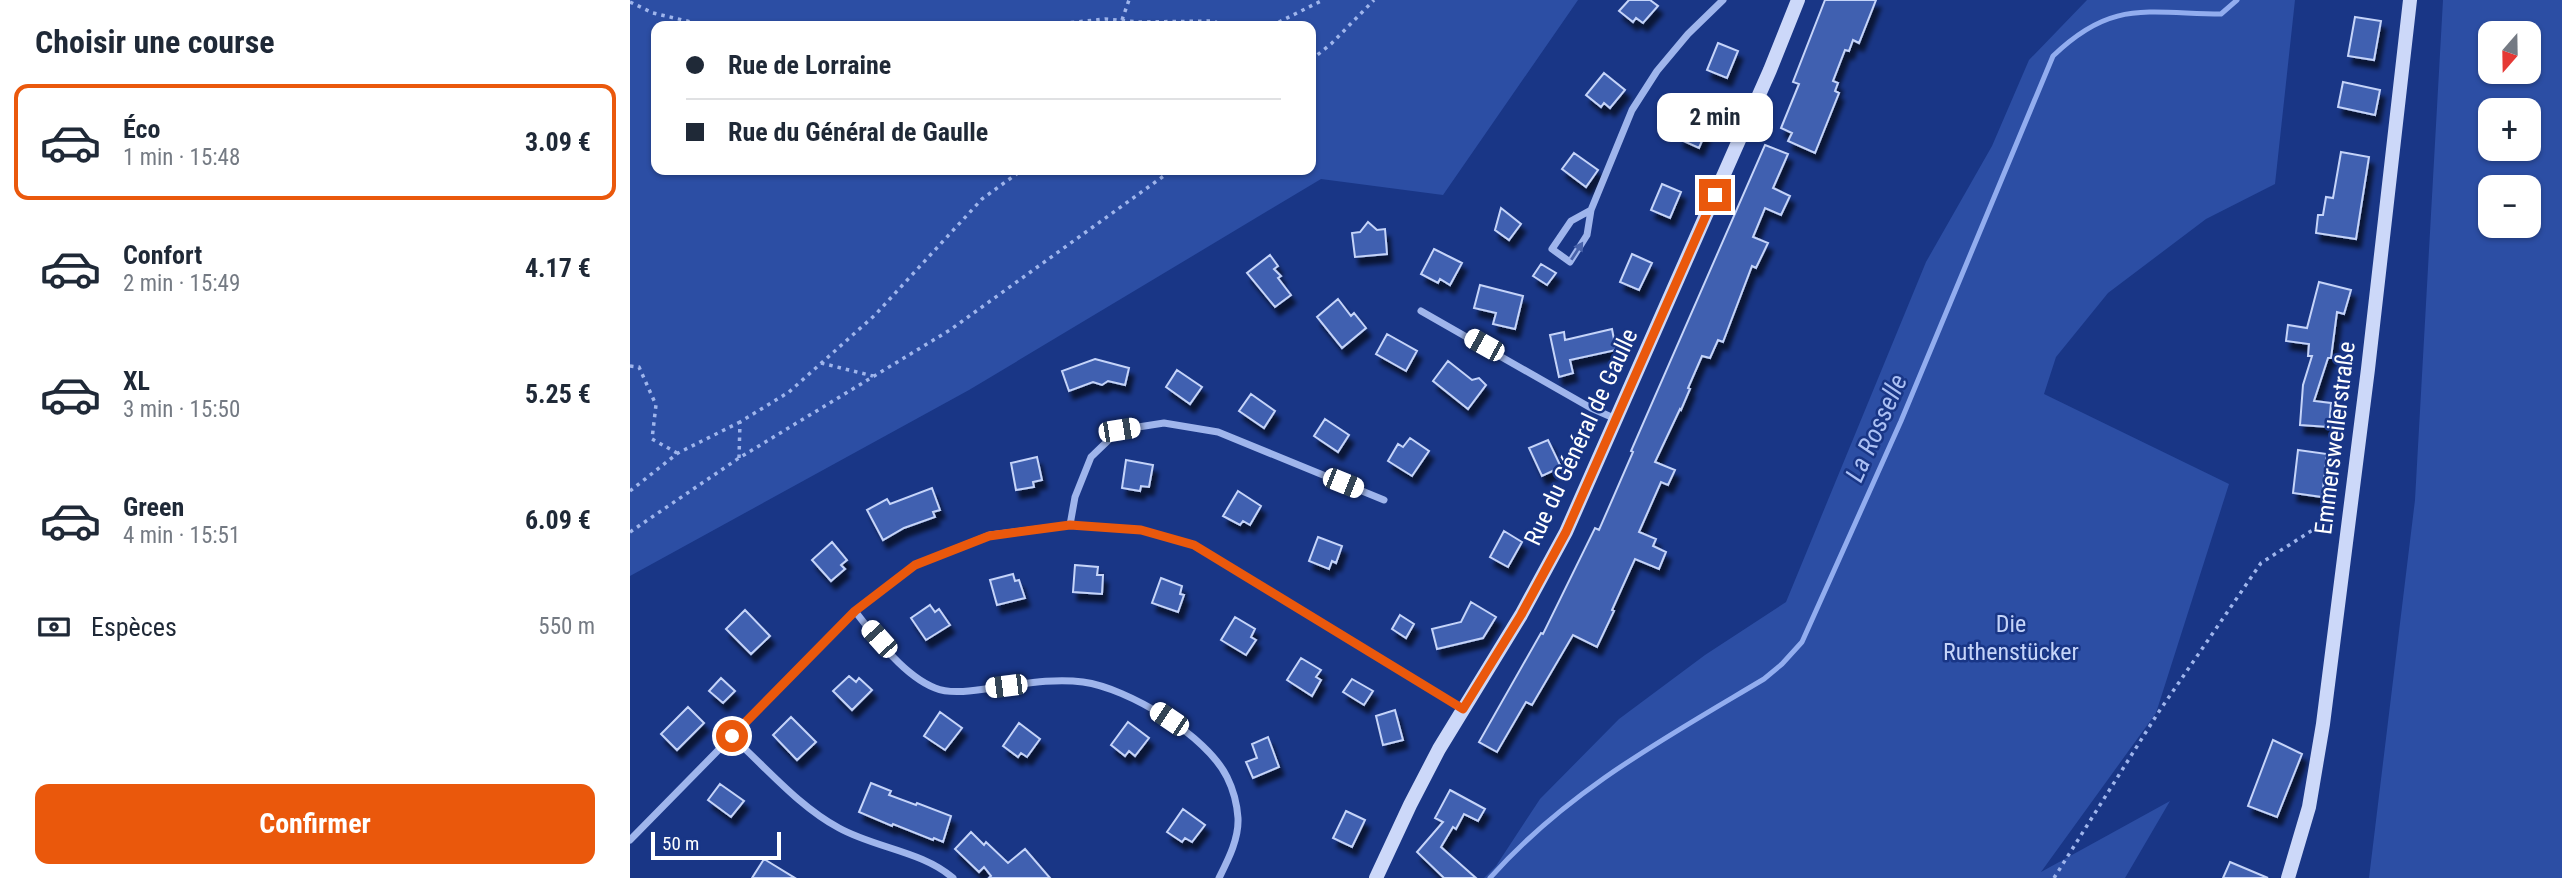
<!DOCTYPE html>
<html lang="fr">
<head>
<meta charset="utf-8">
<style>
	:root { --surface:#fff; --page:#f2f2f3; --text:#1f2937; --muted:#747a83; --line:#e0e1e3; --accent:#ea580c }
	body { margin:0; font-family:"Roboto Condensed",sans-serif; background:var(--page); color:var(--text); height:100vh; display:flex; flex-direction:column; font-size:26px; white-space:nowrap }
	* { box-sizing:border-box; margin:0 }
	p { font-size:23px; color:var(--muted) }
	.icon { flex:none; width:38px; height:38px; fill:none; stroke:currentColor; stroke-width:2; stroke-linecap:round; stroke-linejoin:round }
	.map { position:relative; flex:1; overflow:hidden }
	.sheet { display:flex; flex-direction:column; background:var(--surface); width:630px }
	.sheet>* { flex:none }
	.guide { position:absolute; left:21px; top:21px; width:665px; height:154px; border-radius:14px; box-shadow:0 2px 5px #0004; display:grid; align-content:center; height:154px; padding:0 35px; background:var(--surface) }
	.needle { width:46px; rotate:200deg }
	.buttons { position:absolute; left:1848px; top:21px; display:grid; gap:14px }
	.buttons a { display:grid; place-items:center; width:63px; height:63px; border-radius:14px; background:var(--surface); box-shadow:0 2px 5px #0004; font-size:35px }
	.scale { position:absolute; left:21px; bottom:18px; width:130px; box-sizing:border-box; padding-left:7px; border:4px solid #fff; border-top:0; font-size:19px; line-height:24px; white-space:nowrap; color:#fff; -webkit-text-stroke:5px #193686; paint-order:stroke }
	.end { position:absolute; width:32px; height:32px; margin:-16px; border:9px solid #ea580c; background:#fff; box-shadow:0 0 0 4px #fff }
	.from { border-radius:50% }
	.bubble { position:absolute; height:49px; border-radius:14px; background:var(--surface); box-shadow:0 2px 5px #0004; font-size:23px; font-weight:700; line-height:49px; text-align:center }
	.car { position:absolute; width:21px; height:42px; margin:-21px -10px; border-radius:9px; box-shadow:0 0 5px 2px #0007; background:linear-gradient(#fff 24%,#345 0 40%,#fff 0 76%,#345 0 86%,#fff 0) }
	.guide b { display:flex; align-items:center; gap:24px; height:66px; font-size:26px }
	.guide b+b { border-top:2px solid var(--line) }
	.guide i { width:18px; height:18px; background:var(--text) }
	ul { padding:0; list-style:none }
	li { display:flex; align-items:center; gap:21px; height:116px; margin:0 14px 10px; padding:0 21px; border:4px solid transparent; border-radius:14px }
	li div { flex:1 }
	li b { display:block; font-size:26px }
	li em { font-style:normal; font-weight:700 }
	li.active { border-color:var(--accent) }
	li>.icon { width:63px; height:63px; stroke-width:1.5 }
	h2 { padding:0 35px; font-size:32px; line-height:84px }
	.pay { display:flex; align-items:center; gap:18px; height:77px; padding:0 35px; font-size:26px }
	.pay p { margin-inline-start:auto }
	.action { display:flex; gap:14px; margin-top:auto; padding:14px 35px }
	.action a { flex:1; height:80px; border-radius:14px; background:var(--accent); color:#fff; font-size:28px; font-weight:700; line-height:80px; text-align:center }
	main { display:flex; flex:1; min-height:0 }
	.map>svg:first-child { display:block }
</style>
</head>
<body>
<main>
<section class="sheet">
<h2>Choisir une course</h2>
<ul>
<li class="active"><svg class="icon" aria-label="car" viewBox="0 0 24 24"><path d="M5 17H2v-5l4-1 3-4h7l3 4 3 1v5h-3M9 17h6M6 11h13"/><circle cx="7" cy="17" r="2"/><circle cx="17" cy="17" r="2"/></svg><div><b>Éco</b><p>1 min · 15:48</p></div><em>3.09 €</em></li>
<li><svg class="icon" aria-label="car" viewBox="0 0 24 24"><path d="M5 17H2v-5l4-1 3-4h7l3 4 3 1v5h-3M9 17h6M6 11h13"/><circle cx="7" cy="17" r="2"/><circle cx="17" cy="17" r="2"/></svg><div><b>Confort</b><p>2 min · 15:49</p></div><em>4.17 €</em></li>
<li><svg class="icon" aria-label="car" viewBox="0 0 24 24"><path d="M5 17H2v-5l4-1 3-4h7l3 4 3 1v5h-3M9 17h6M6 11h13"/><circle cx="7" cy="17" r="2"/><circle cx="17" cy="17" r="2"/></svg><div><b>XL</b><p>3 min · 15:50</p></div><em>5.25 €</em></li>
<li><svg class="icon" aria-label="car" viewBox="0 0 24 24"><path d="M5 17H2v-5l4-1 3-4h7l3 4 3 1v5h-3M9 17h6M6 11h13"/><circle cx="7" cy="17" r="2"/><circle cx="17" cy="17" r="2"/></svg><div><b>Green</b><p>4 min · 15:51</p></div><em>6.09 €</em></li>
</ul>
<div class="pay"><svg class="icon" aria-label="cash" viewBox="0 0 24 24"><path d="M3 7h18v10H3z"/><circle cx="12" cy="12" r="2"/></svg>Espèces<p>550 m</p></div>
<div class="action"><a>Confirmer</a></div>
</section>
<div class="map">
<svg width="1932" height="878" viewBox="0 0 1932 878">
	<defs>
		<filter id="shadow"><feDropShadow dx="4.5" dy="8" stdDeviation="2" flood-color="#0009"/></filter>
	</defs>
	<rect width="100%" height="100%" fill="#193686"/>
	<path fill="#2c4ea4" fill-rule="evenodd" d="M 0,0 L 948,0 L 813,195 L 691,179 L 339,390 L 0,576 ZM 681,26 L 681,170 L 26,170 L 26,26 Z
		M 1457,0 L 1665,0 L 1645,184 L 1576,219 L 1478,293 L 1426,357 L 1414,394 L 1599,484 L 1526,713 L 1411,872 L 1540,801 L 1495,878 L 854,878 L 866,866 L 910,799 L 989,719 L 1075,655 L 1156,602 L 1296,262 L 1362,146 L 1399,60 Z
		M 1813,0 L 1932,0 L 1932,878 L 1739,878 L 1785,500 ZM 1860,33 L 1899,33 L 1899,72 L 1860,72 ZM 1899,110 L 1899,149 L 1860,149 L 1860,110 ZM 1899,187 L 1899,226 L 1860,226 L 1860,187 Z"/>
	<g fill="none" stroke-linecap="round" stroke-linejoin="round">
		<path stroke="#92adef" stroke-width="5" d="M 860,878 C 937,791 1035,738 1134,679 L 1152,664 L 1172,642 L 1271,421 L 1423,56 C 1481,0 1514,13 1591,14 L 1607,0"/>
	</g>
	<path fill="#4160b0" stroke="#c5d4f9" stroke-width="2" filter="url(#shadow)" d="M 999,0 L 1020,0 L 1028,6 L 1013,23 L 1006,18 L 1003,22 L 989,11 Z
		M 1195,0 L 1246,0 L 1229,43 L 1223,40 L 1219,51 L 1215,50 L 1203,81 L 1208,83 L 1205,91 L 1209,93 L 1185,153 L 1158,141 L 1162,133 L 1151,128 L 1169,84 L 1163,82 Z
		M 1725,17 L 1751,21 L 1744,60 L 1718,56 Z
		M 1088,43 L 1108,51 L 1097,78 L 1077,70 Z
		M 974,73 L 995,90 L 980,108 L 974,103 L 971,107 L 956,95 Z
		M 1713,82 L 1750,90 L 1745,115 L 1708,107 Z
		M 1060,114 L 1080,122 L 1069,148 L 1049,139 Z
		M 1135,145 L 1158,154 L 1143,188 L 1160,196 L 1151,215 L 1135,208 L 1123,237 L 1138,243 L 1126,268 L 1122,266 L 1093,342 L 1088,340 L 1080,358 L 1072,356 L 1058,388 L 1060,389 L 1051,410 L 1050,409 L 1025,462 L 1045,470 L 1038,485 L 1031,482 L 1009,532 L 1026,539 L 1023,546 L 1036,552 L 1029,569 L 1005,559 L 982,610 L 984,611 L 967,647 L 943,635 L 902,705 L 896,702 L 867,752 L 849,742 L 911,633 L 913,634 L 965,528 L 969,530 L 1003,452 L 1001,451 Z
		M 1711,152 L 1739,157 L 1726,239 L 1686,233 L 1688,215 L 1693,215 L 1696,197 L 1703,198 Z
		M 944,153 L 968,170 L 956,187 L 932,169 Z
		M 1032,184 L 1051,192 L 1040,218 L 1021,210 Z
		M 871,208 L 891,224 L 879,240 L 865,230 Z
		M 738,222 L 747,230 L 755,229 L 757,254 L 725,257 L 722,233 L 730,232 Z
		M 804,249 L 832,263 L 820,285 L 810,279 L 808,283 L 791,274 Z
		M 1002,254 L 1022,263 L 1009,290 L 990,282 Z
		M 640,255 L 648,266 L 644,269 L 651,276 L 648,278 L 661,295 L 645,307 L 617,273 Z
		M 911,264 L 926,273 L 917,285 L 903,276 Z
		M 1689,282 L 1721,290 L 1714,314 L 1707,312 L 1701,358 L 1698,358 L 1684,401 L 1701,403 L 1699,427 L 1670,425 L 1673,385 L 1682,356 L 1678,356 L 1679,344 L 1656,341 L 1658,325 L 1677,328 Z
		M 850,285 L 893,296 L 885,329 L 863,324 L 866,313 L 844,308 Z
		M 708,299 L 721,316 L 724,313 L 736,328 L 712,348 L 687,317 Z
		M 982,329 L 986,350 L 940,360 L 943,373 L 929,377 L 920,335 L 934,332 L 935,340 Z
		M 757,334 L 787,351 L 776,371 L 746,354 Z
		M 465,359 L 499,368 L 495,385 L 478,381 L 472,385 L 463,382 L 439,391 L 432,371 Z
		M 818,361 L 842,380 L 849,378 L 856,385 L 838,409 L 803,381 Z
		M 547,370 L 572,387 L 560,404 L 536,387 Z
		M 621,394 L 645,411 L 634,428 L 609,411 Z
		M 695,419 L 719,435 L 708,452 L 684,436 Z
		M 780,438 L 799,451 L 782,476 L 758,461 L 768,444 L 773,447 Z
		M 918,440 L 931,467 L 912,476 L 899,448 Z
		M 1668,450 L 1697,454 L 1692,497 L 1663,493 Z
		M 407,457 L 412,480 L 403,482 L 404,487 L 386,490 L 381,463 Z
		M 496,460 L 523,465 L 519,487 L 511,486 L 510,491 L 492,488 Z
		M 302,488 L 310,510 L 303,512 L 305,517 L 274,528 L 253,540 L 237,510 L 257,499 L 260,504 Z
		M 608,491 L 631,506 L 620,525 L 613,521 L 610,525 L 593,516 Z
		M 874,531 L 892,542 L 878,567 L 860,557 Z
		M 688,537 L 712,546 L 706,563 L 702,561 L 699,569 L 679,561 Z
		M 202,542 L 217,560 L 211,565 L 215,569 L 201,581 L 182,560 Z
		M 445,565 L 468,567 L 467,575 L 473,575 L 472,594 L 443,592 Z
		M 383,574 L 385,581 L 389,580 L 395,598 L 367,605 L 360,580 Z
		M 531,578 L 552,586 L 550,594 L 554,595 L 548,612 L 522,603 Z
		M 841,602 L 866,617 L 853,638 L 807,649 L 802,629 L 831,622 Z
		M 300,605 L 305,612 L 309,609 L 320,625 L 296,640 L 281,618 Z
		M 115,610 L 140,636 L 121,654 L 96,629 Z
		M 770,615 L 784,624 L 776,638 L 762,629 Z
		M 605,617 L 625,629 L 621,637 L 626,640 L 616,655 L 591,640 Z
		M 671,658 L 691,670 L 686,677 L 691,680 L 682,696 L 657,680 Z
		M 219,676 L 226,682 L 229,678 L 242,690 L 222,710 L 203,691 Z
		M 91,678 L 105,691 L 93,703 L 79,691 Z
		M 722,679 L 743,691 L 734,705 L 713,692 Z
		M 58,707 L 74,723 L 47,750 L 31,734 Z
		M 765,710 L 773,740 L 753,745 L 746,716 Z
		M 310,712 L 332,728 L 315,750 L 294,736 Z
		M 161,717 L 186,742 L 167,760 L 143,735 Z
		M 498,722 L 519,738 L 505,756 L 499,751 L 495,756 L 481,745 Z
		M 389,723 L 410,739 L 397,757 L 391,753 L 388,757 L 373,746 Z
		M 638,737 L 649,767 L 623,778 L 616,762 L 627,758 L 622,744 Z
		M 1643,740 L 1672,754 L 1647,817 L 1618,806 Z
		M 241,783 L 261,791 L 259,795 L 286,805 L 287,803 L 321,816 L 313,842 L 304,838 L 303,840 L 263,824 L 262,826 L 229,812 Z
		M 90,784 L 114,801 L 101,817 L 78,800 Z
		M 820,790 L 855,809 L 848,821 L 834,814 L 826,829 L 823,827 L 811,847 L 846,878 L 814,878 L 787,852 L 813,822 L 805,818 Z
		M 553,809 L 575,825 L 562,842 L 555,838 L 552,842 L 537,832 Z
		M 716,811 L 735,820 L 722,847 L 703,838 Z
		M 341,832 L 354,845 L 356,842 L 378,863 L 395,849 L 420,878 L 359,878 L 361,876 L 354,867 L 349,872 L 325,849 Z
		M 134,859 L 165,878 L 122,878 Z
		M 1600,862 L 1638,878 L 1593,878 Z"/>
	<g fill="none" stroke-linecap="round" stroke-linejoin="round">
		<path stroke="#9fb5ec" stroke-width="3.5" stroke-dasharray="3.5 5" stroke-linecap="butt" d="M 0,2 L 23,13 L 78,26
			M 492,20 L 499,0
			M 407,26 L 475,19 L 508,22 L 584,21 L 593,26
			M 641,26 L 693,0
			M 681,60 L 701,44 L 744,0
			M 191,363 L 243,376
			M 0,366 L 9,367 L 26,405 L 22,439 L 47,453
			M 109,458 L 110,422 L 159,392 L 245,315 L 352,199 L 392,170
			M 0,491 L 48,453 L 110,422
			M 0,532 L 109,458 L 320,330 L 542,170
			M 1424,878 L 1528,713 L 1631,563 L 1703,517"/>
		<path stroke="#9fb5ec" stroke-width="7" d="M 961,210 L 941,221 L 922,249 L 940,262 L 957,235 L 961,210 L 1002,110 L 1027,71 L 1058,34 L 1093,0
			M 791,311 L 961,408 L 986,419
			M 440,525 L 445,497 L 461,457 L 489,430 L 534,423 L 588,432 L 754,500
			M 225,611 C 245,637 274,676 305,688 C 322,695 345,690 363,688 C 393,684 423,678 453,682 C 498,688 577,736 597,777 C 603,789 607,804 608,818 C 609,839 598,860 589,878
			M 101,736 C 136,767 168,806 209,828 C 245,848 292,851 323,878
			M 0,840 L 225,611 L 285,565 L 360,535 L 440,525 L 511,530 L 564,545 L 833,709"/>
		<path stroke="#ccd8f9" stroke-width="14" d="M 746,878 L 780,805 L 809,749 L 891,615 L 936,532 L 1140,70 L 1168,0
			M 1658,878 L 1679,807 L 1693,724 L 1738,369 L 1780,0"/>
	</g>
	<defs><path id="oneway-solid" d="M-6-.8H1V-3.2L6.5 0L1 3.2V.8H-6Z" transform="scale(1.75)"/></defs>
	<use fill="#4862aa" href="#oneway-solid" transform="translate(947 251) rotate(-57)"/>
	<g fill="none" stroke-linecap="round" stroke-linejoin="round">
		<path stroke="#ea580c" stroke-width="9" d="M 102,736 L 225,611 L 285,565 L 359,536 L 440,525 L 511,530 L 564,545 L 833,709 L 891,615 L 936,532 L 1085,195"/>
	</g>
	<g text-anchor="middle" stroke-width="5" stroke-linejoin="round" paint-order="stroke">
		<g font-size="24" fill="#fff" stroke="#193686">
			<text transform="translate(951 437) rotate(-65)" y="8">Rue du Général de Gaulle</text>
			<text transform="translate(1705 438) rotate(-83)" y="8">Emmersweilerstraße</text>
		</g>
		<g font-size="24" fill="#c5d4f9" stroke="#193686">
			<text x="1381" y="632">Die<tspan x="1381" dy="28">Ruthenstücker</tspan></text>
		</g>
		<g font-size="26" font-style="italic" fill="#abc0f4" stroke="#193686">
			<text transform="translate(1246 428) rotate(-66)" y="9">La Rosselle</text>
		</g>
	</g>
</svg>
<div class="buttons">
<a><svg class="needle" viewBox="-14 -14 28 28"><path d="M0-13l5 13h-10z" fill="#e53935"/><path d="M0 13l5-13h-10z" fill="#747a83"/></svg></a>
<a>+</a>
<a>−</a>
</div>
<div class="scale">50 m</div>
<i class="end from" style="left:102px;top:736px"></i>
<i class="end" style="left:1085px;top:195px"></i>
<div class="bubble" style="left:1027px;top:93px;width:116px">2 min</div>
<i class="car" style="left:854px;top:345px;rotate:299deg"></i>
<i class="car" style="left:489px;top:430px;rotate:81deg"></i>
<i class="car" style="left:713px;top:483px;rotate:112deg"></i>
<i class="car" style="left:249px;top:639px;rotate:318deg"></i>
<i class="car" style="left:376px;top:686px;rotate:263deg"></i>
<i class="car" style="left:539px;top:719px;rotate:304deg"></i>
<div class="guide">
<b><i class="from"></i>Rue de Lorraine</b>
<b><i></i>Rue du Général de Gaulle</b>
</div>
</div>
</main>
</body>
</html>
